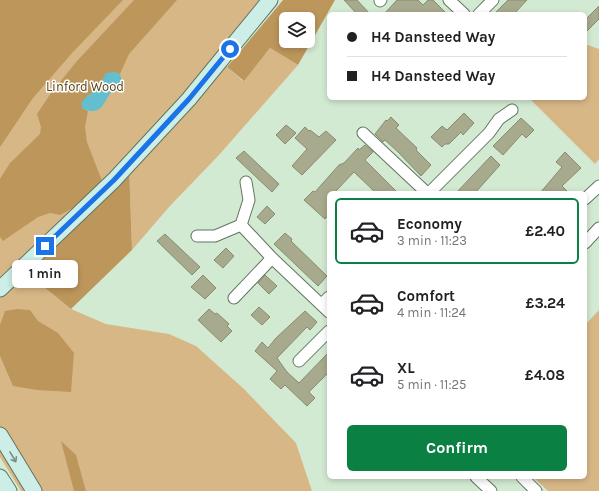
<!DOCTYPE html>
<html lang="en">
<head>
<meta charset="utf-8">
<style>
	:root { --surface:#fff; --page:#f6f6f6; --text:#202124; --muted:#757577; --line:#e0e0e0; --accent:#0b8043 }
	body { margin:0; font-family:Karla,sans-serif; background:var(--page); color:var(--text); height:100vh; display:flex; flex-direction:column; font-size:15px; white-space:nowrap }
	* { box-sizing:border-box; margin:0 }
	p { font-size:13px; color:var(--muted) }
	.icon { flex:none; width:22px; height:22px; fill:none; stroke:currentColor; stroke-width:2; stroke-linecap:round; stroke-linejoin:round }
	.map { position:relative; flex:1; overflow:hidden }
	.sheet { position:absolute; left:327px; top:191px; width:260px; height:288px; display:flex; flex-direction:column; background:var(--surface); border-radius:6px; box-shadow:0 2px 6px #0003 }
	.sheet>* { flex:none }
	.guide { position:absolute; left:327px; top:12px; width:260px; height:88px; border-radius:6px; box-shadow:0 2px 6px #0003; display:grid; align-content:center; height:88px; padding:0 20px; background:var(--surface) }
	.controls { position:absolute; left:279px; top:12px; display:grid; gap:8px }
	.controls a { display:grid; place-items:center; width:36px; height:36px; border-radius:6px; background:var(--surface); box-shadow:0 2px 6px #0003; font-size:20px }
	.end { position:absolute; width:18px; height:18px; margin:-9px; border:5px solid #1a73e8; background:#fff; box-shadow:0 0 0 2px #fff }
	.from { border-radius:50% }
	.bubble { position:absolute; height:28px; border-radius:6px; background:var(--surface); box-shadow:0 2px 6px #0003; font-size:13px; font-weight:700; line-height:28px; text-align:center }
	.guide b { display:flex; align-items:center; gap:14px; height:38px; font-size:15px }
	.guide b+b { border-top:1px solid var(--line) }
	.guide i { width:10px; height:10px; background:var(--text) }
	ul { padding:7px 0 0; list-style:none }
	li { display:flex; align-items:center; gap:12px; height:66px; margin:0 8px 6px; padding:0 12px; border:2px solid transparent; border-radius:6px }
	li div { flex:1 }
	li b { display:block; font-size:15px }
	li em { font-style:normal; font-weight:700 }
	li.active { border-color:var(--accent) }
	li>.icon { width:36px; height:36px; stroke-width:1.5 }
	.cta { display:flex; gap:8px; margin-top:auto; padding:8px 20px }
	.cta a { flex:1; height:46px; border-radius:6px; background:var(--accent); color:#fff; font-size:16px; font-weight:700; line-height:46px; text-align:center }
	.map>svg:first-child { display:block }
</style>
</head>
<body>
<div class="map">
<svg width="599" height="491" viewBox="0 0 599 491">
	<rect width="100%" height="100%" fill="#d3ead2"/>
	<path fill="#d8b787" d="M 0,0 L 270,0 L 220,61 L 243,81 L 270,48 L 298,65 L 219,155 L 169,207 L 132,250 L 129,165 L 24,269 L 34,279 L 71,309 L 106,324 L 169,334 L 196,346 L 244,389 L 296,443 L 312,491 L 35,491 L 0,435 Z
		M 585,44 L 599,49 L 599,159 L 595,164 L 529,98 L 585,98 Z
		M 599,310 L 599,491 L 548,491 L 533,477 L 585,477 L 585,325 Z
		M 0,445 L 28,491 L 21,491 L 0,457 Z"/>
	<path fill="#bd965b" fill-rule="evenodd" d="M 0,0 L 123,0 L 73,52 L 33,98 L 0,147 Z
		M 134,0 L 177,0 L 129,54 L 120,74 L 114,72 L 97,90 L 87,96 L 83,109 L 88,111 L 85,127 L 87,142 L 102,181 L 76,206 L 60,215 L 50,213 L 38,217 L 3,241 L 0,237 L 0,179 L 10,163 L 40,134 L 41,127 L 37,114 L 51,93 L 77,61 Z
		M 283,0 L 335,0 L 298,65 L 270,48 L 244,81 L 227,67 ZM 286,19 L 308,19 L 308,41 L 286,41 Z
		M 129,164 L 132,250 L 71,309 L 34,279 L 24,269 Z
		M 17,309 L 30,310 L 38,321 L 58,333 L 74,353 L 71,392 L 37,390 L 13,386 L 0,356 L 0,325 L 5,311 Z
		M 61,441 L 76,455 L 86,491 L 74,491 Z"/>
	<path fill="#63becf" d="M 114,72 L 120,74 L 122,81 C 118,88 112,90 109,95 C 102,107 100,115 83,109 L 81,103 L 87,96 L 97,90 L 106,73 Z"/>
	<path fill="#a8aa8d" stroke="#898b6f" d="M 344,0 L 357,0 L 370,14 L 357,14 Z
		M 397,0 L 418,0 L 423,5 L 428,0 L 433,0 L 447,14 L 384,14 Z
		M 508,0 L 527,0 L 514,14 L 494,14 Z
		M 599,6 L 599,19 L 585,33 L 585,20 Z
		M 464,113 L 474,123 L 463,135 L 461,132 L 449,144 L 445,144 L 442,147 L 431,137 L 442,126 L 447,130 Z
		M 391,117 L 399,125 L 396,128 L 417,148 L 416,150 L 431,165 L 421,176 L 398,152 L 385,140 L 383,142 L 375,134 L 386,120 L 387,121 Z
		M 521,118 L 534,130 L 526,138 L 522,134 L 503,155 L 493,146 Z
		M 286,125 L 296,133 L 285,144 L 276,135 Z
		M 305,127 L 309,131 L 310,130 L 319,137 L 326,131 L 336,140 L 302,175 L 292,166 L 307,149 L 295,138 Z
		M 365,145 L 373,152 L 365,160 L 398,193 L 376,193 L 354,172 L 334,193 L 329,193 L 329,214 L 325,219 L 304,200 L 313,191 L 315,192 L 339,165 L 344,163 L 358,148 L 359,150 Z
		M 244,151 L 279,184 L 272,192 L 236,158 Z
		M 565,152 L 581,168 L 562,186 L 569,193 L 540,193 L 562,167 L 556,162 Z
		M 491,156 L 500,165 L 475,193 L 456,193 Z
		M 267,206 L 275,214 L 265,224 L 257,217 Z
		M 285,233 L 292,239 L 291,241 L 327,276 L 318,286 L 274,244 Z
		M 165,234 L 200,267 L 192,275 L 157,241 Z
		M 226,248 L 234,256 L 223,268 L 214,260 Z
		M 203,275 L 216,288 L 205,299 L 191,287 Z
		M 265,275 L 277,286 L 269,294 L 258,283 Z
		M 259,307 L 270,317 L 262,325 L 251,315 Z
		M 209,309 L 215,314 L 217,313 L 229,324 L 227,326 L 232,331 L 221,342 L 198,320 Z
		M 305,311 L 317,322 L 310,330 L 307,327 L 277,358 L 287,372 L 299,383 L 329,352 L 329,372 L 309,392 L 315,398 L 307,406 L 285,385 L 281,389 L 270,379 L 277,371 L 255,351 L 262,342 L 268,348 L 276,338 Z"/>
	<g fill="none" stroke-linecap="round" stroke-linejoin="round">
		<g stroke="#617560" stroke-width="13">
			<path id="street" d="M 449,0 L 464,14
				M 380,1 L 381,0
				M 479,14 L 493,0
				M 363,133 L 427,193
				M 429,193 L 489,133 L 499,119 L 512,110
				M 585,199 L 599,186
				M 241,225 L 272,258 L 329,312
				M 197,236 L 215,236 L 241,225 L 249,200 L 246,182
				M 585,243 L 599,228
				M 234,298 L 272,258
				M 322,304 L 329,297
				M 299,361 L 329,331
				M 476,477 L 491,491
				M 522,477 L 536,491"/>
		</g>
		<g stroke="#617560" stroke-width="17">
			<path id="secondary" d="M 0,289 L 114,180 L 189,99 L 270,0
				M 0,435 L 34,491
				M 0,477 L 9,491"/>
		</g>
		<use href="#street" stroke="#fff" stroke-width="11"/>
		<use href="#secondary" stroke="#cdede7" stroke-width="15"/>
	</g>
	<defs><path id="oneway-shaft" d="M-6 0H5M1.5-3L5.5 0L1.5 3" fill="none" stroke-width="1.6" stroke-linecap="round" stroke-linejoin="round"/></defs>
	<use stroke="#798e86" href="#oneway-shaft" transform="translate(13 457) rotate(59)"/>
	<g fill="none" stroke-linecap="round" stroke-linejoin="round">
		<path stroke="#1a73e8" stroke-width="5" d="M 45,246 L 114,180 L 189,99 L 230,49"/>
	</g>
	<g text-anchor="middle" stroke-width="3" stroke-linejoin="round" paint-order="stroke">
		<g font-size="13" fill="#5f4315" stroke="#fff">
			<text x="85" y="91">Linford Wood</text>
		</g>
	</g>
</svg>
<div class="controls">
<a><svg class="icon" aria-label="layers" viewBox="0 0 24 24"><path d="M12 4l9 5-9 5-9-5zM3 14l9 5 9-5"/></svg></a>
</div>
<i class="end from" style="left:230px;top:49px"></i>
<i class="end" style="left:45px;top:246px"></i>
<div class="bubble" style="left:12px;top:260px;width:66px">1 min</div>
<div class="guide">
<b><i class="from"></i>H4 Dansteed Way</b>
<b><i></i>H4 Dansteed Way</b>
</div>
<section class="sheet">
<ul>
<li class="active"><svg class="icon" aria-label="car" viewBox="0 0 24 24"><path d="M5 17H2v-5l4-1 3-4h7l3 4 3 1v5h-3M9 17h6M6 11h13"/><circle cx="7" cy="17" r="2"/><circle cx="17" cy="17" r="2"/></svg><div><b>Economy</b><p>3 min · 11:23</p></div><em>£2.40</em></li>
<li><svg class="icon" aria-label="car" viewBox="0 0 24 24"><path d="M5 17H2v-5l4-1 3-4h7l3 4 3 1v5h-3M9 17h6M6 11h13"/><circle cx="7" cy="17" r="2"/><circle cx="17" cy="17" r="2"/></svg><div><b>Comfort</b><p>4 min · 11:24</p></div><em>£3.24</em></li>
<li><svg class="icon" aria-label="car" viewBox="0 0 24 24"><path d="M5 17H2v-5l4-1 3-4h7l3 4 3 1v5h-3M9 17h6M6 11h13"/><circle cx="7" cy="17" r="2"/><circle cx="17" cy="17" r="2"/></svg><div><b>XL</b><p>5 min · 11:25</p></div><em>£4.08</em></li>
</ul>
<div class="cta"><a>Confirm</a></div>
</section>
</div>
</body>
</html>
